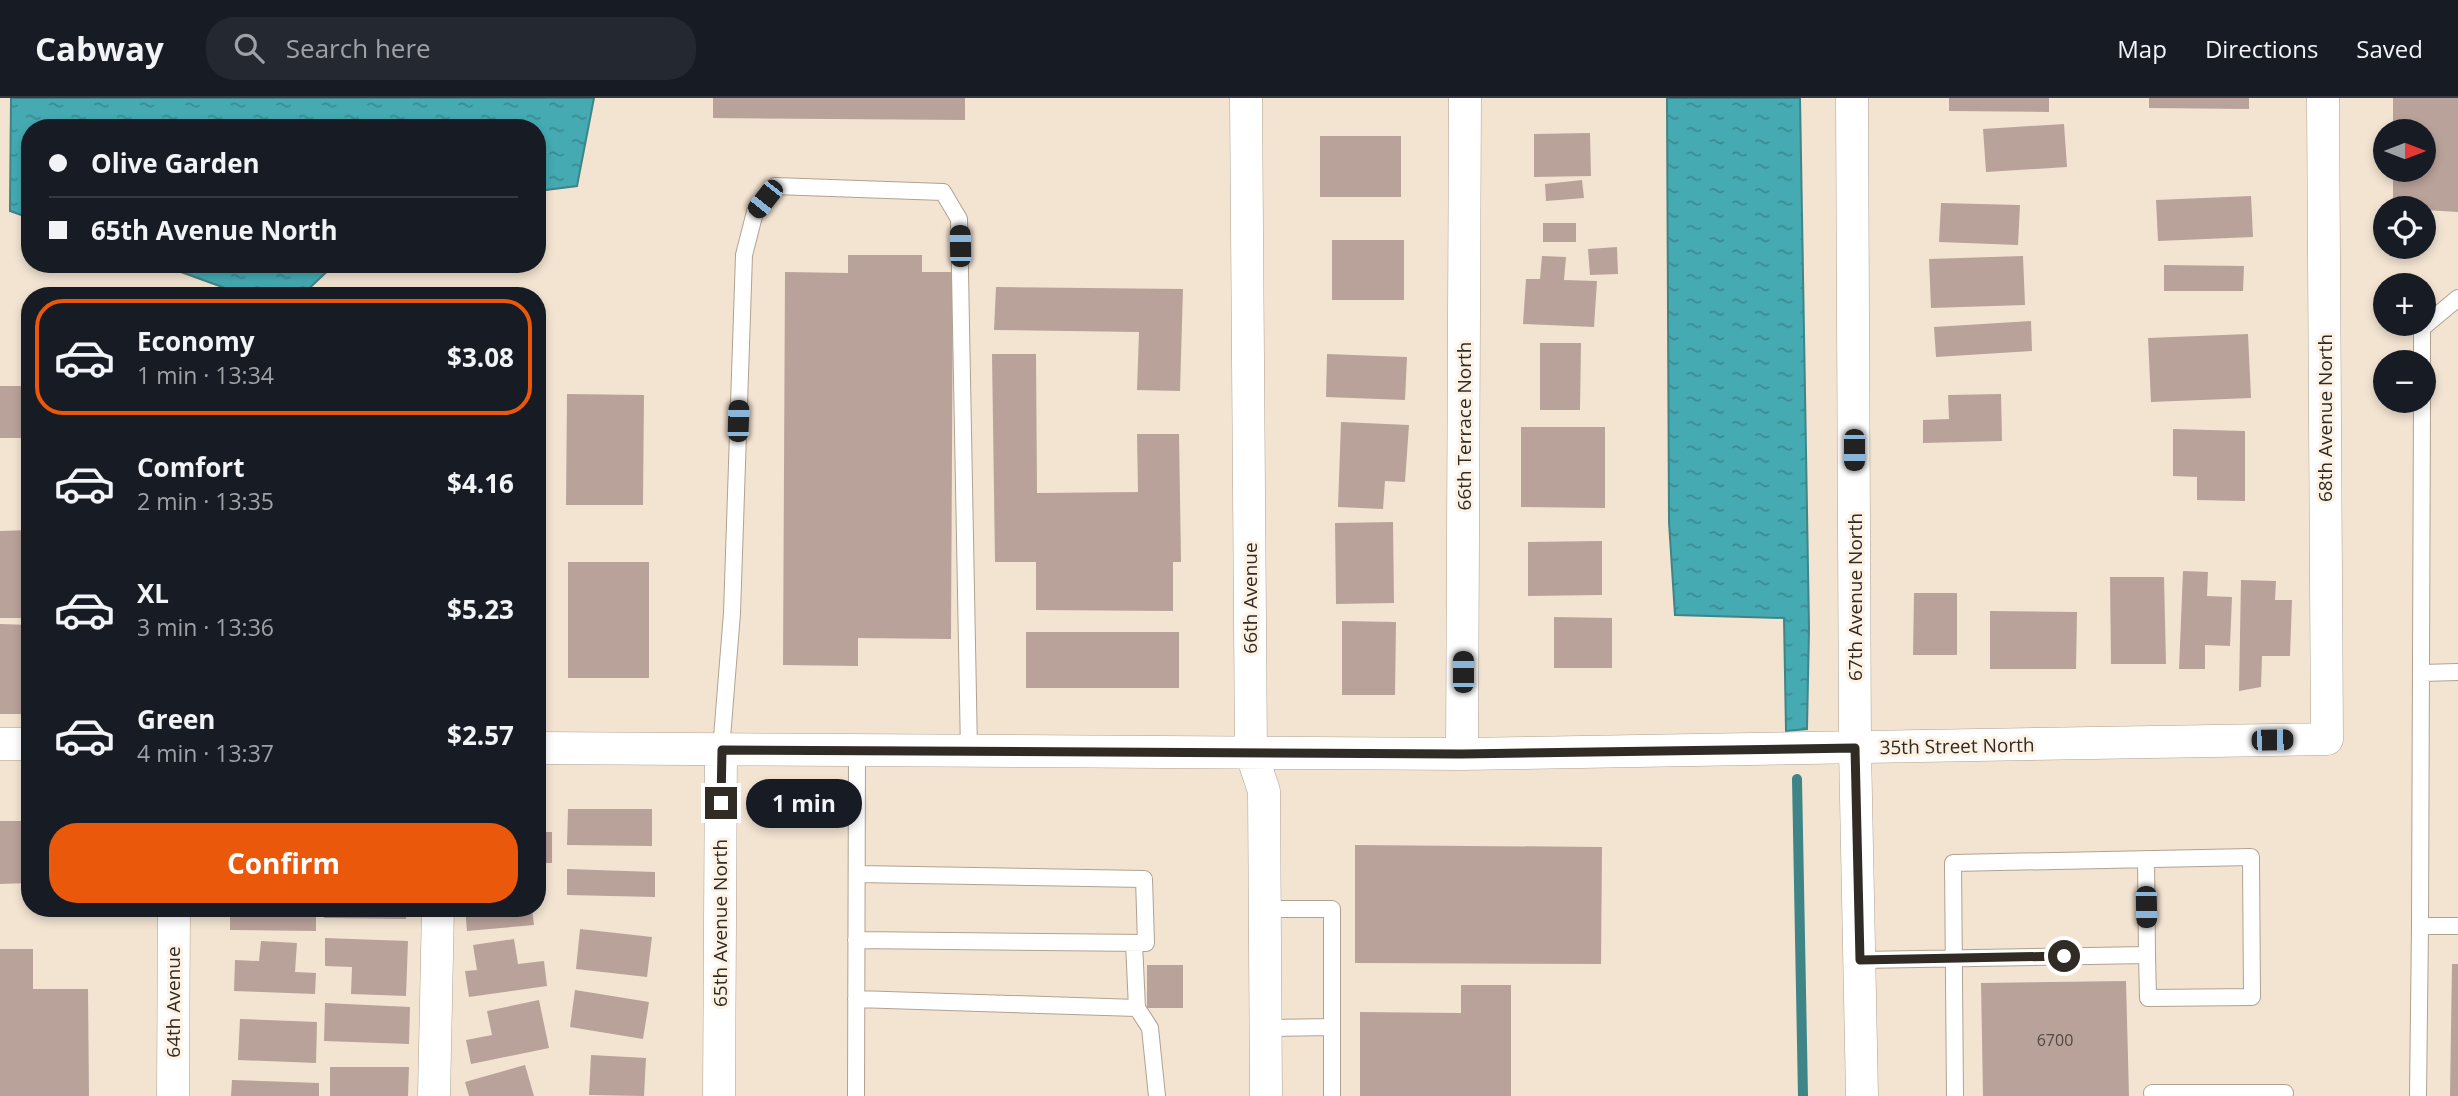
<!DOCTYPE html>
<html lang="en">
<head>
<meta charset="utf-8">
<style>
	:root { --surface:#171b24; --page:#242831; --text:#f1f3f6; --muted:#9ea1a6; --line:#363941; --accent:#ea580c }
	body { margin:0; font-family:"Open Sans",sans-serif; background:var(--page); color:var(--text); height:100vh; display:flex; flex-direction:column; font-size:26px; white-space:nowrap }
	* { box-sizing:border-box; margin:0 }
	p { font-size:23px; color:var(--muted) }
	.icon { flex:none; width:38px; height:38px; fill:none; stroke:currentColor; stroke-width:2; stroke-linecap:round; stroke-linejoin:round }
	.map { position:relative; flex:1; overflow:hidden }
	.sheet { position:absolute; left:21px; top:189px; width:525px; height:630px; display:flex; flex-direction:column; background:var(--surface); border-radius:28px; box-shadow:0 4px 10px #0003 }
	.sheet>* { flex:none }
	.hud { position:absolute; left:21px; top:21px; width:525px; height:154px; border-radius:28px; box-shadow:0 4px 10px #0003; display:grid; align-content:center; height:154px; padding:0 28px; background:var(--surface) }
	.needle { width:46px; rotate:90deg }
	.fabs { position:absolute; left:2373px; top:21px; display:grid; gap:14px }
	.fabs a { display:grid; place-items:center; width:63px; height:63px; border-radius:50%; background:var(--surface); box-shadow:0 4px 10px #0003; font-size:35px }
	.end { position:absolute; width:32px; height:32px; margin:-16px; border:9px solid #302b24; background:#fff; box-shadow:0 0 0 4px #fff }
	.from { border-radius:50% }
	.bubble { position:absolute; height:49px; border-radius:24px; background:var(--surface); box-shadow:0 4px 10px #0003; font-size:23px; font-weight:700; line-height:49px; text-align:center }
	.car { position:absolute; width:21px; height:42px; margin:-21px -10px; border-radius:9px; box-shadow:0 0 5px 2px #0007; background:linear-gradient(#222 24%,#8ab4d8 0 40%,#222 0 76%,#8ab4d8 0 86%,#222 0) }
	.hud b { display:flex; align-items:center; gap:24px; height:66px; font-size:26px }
	.hud b+b { border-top:2px solid var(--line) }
	.hud i { width:18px; height:18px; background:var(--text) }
	ul { padding:12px 0 0; list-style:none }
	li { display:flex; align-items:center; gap:21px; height:116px; margin:0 14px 10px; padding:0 14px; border:4px solid transparent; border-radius:28px }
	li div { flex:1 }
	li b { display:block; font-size:26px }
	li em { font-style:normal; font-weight:700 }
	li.active { border-color:var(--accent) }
	li>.icon { width:63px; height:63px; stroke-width:1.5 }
	.cta { display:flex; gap:14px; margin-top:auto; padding:14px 28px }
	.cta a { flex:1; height:80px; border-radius:28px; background:var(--accent); color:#fff; font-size:28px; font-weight:700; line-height:80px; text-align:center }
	header { display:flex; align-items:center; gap:42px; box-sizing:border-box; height:98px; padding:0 35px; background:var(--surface); border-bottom:2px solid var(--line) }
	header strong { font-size:33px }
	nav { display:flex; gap:38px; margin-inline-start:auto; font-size:24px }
	.search { width:490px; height:63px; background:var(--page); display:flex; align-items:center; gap:18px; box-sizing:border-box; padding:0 24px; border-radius:28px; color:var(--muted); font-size:26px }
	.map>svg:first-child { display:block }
</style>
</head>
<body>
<header>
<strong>Cabway</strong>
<div class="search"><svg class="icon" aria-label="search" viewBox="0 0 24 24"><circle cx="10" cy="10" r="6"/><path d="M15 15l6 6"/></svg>Search here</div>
<nav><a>Map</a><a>Directions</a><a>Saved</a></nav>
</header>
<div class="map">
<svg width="2458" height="998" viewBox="0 0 2458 998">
	<defs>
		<pattern id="water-ripples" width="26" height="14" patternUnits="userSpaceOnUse" patternTransform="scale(1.75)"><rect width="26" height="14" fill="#45aab2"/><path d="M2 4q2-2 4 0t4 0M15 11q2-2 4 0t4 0" fill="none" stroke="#3a8b91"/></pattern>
	</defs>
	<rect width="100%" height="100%" fill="#f3e4d2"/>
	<path fill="url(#water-ripples)" stroke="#3f8487" stroke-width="2" d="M 11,0 L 594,0 L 577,88 L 537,93 L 537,30 L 30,30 L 30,120 L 10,113 Z
		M 1667,0 L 1800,0 L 1809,530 L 1807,631 L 1786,633 L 1784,520 L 1675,517 L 1669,424 Z
		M 159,166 L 335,166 L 301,198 L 247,198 Z"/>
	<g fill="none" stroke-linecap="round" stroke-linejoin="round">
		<path stroke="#3f8487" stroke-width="10" d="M 1797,681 L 1803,998"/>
	</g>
	<path fill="#b9a29a" d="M 713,0 L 965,0 L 965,22 L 713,20 Z
		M 1949,0 L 2049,0 L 2049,14 L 1949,13 Z
		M 2149,0 L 2249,0 L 2249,11 L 2149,10 Z
		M 2393,0 L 2458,0 L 2458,114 L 2393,110 L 2393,72 L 2424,72 L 2424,33 L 2393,33 Z
		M 2064,26 L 2067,69 L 1986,74 L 1983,31 Z
		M 1590,35 L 1591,78 L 1534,79 L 1534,36 Z
		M 1320,38 L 1401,38 L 1401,99 L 1320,99 Z
		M 1582,82 L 1584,100 L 1546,103 L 1545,86 Z
		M 2251,98 L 2253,139 L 2158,143 L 2156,102 Z
		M 1941,105 L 2020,107 L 2018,147 L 1939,144 Z
		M 1543,125 L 1576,125 L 1576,144 L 1543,144 Z
		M 1332,142 L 1404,142 L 1404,202 L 1332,202 Z
		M 1617,149 L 1618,176 L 1590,177 L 1588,151 Z
		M 848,157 L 922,157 L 922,174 L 953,174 L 951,541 L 858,540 L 858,568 L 783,567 L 785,174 L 848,175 Z
		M 1542,158 L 1566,159 L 1564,182 L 1597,183 L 1594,229 L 1523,226 L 1526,181 L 1540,181 Z
		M 2023,158 L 2025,207 L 1931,210 L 1929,161 Z
		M 2164,167 L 2244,168 L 2243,193 L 2164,193 Z
		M 996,189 L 1183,191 L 1180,293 L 1137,292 L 1139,234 L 994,232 Z
		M 2031,223 L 2032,253 L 1936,259 L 1934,229 Z
		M 2248,236 L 2251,300 L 2151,304 L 2148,240 Z
		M 1540,245 L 1581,245 L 1580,312 L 1540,312 Z
		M 992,256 L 1036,256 L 1037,395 L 1138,394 L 1137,336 L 1179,336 L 1181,464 L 1173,464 L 1173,513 L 1036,512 L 1036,464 L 995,464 Z
		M 1327,256 L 1407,259 L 1405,302 L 1326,299 Z
		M 0,288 L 30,288 L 30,340 L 0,340 Z
		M 567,296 L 644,297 L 643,407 L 566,407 Z
		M 2001,296 L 2002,343 L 1923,345 L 1923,322 L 1949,321 L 1948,297 Z
		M 1341,324 L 1409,327 L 1405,384 L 1385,383 L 1383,411 L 1338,409 Z
		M 1521,329 L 1605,329 L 1605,410 L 1521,409 Z
		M 2173,331 L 2245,333 L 2245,403 L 2197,402 L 2197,379 L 2173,378 Z
		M 1393,424 L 1394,505 L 1336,506 L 1335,425 Z
		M 30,432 L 30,520 L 0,520 L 0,433 Z
		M 1602,443 L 1602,497 L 1528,498 L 1528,444 Z
		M 568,464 L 649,464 L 649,580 L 568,580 Z
		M 2183,473 L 2208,474 L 2207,498 L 2232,499 L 2230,548 L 2205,547 L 2205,571 L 2179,571 Z
		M 2110,479 L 2164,479 L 2166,566 L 2111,566 Z
		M 2241,482 L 2276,483 L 2275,502 L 2292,502 L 2290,558 L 2262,558 L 2261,589 L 2239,593 Z
		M 1914,495 L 1957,495 L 1957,557 L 1913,557 Z
		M 1990,513 L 2077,514 L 2076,571 L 1990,571 Z
		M 1554,519 L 1612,520 L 1612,570 L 1554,570 Z
		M 1342,523 L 1396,524 L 1395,597 L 1342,597 Z
		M 0,526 L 30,527 L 30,616 L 0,616 Z
		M 1026,534 L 1179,534 L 1179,590 L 1026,590 Z
		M 568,711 L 652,711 L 652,748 L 567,747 Z
		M 0,723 L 30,723 L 30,785 L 0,786 Z
		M 537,734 L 552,734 L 552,765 L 537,765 Z
		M 1355,747 L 1602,749 L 1601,866 L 1355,865 Z
		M 567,771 L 655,774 L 655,799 L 567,797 Z
		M 230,810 L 316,810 L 316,833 L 230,832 Z
		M 324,810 L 407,810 L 406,821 L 324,820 Z
		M 465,810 L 532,810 L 534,827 L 467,833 Z
		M 580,831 L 652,839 L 647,879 L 576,871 Z
		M 325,840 L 408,843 L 406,898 L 351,896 L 352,869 L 325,868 Z
		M 514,841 L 518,866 L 544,863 L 547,888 L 469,899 L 465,873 L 477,872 L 473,847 Z
		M 261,843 L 297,845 L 295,874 L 316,875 L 315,896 L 234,893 L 235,862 L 259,863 Z
		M 0,851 L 33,851 L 33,891 L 88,891 L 89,998 L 0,998 Z
		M 2452,866 L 2458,866 L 2458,998 L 2450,998 Z
		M 1147,867 L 1183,867 L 1183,910 L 1147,910 Z
		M 2126,883 L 2129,998 L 1983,998 L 1981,885 Z
		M 1461,887 L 1511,887 L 1511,998 L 1360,998 L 1360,914 L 1461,915 Z
		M 575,892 L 649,904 L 643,941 L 570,929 Z
		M 539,902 L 549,950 L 471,966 L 466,942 L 492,937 L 487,913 Z
		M 325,905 L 410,909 L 409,946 L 324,943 Z
		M 240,921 L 317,924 L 316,965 L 238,962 Z
		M 591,957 L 646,960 L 644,998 L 589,997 Z
		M 525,967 L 534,998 L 469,998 L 465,984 Z
		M 330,969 L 409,969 L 408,998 L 330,998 Z
		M 232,982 L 319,985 L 319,998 L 231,998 Z"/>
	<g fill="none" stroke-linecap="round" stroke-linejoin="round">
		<g stroke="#b0a291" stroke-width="18">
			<path id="lane" d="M 2422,264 L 2422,230 L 2458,200
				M 2422,303 L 2420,828 L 2458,828
				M 2422,575 L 2458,574
				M 721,652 L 732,515 L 744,157 L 755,114 L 775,88 L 943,94 L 959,121 L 969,653
				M 2146,761 L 2147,857
				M 1265,811 L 1332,811 L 1332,998
				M 856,842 L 1146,845 L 1144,781 L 857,776
				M 1134,845 L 1137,910
				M 1860,862 L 2147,857 L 2148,900 L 2252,899 L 2251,759 L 1953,765 L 1955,998
				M 856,901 L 1137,910 L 1150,930 L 1157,998
				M 1266,930 L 1332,929
				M 2152,995 L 2285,995
				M 856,998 L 857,653
				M 2418,998 L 2420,828"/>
		</g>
		<g stroke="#b0a291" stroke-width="33">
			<path id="street" d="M 1246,0 L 1251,654 L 1264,693 L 1266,998
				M 1852,0 L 1855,650 L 1862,998
				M 0,646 L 30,646
				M 537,650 L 1462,656 L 2327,641 L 2323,0
				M 1462,656 L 1465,0
				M 173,998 L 174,810
				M 434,998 L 438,810
				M 719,998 L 721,652"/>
		</g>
		<use href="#lane" stroke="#fff" stroke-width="16"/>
		<use href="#street" stroke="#fff" stroke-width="32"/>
	</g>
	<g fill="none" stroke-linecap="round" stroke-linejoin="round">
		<path stroke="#302b24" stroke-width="9" d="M 721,705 L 722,652 L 1462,656 L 1855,650 L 1860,862 L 2064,858"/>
	</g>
	<g text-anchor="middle" stroke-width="6" stroke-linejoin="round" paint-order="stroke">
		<g font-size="16" fill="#524942">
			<text x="2055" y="948">6700</text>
		</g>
		<g font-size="19" fill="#302b24" stroke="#fdf1e3">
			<text transform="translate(2325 320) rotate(-90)" y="7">68th Avenue North</text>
			<text transform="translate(1464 328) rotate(-90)" y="7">66th Terrace North</text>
			<text transform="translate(1855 499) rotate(-90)" y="7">67th Avenue North</text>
			<text transform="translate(1250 500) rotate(-90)" y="7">66th Avenue</text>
			<text transform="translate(1957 648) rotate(-1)" y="7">35th Street North</text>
			<text transform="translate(720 825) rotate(-90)" y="7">65th Avenue North</text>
			<text transform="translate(173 904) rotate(-90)" y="7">64th Avenue</text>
		</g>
	</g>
</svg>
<div class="fabs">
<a><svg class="needle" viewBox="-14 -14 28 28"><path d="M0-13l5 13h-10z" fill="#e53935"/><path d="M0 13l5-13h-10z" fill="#9ea1a6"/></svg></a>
<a><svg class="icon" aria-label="locate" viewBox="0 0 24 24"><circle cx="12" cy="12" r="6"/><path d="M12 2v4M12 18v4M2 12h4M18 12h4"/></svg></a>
<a>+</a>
<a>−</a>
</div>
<i class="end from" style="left:2064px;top:858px"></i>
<i class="end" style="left:721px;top:705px"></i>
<div class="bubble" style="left:746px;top:681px;width:116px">1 min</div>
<i class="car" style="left:765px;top:101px;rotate:218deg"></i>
<i class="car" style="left:960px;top:148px;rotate:359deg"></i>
<i class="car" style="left:738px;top:323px;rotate:2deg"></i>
<i class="car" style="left:1854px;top:352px;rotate:180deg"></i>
<i class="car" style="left:1463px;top:574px;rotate:0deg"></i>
<i class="car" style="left:2272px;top:642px;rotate:89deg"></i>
<i class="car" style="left:2146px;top:809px;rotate:179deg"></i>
<div class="hud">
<b><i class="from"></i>Olive Garden</b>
<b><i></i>65th Avenue North</b>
</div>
<section class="sheet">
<ul>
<li class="active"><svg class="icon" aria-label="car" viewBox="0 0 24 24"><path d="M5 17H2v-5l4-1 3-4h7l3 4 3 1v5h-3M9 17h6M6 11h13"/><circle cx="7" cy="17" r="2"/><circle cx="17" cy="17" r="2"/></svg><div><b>Economy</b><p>1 min · 13:34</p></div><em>$3.08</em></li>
<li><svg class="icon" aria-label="car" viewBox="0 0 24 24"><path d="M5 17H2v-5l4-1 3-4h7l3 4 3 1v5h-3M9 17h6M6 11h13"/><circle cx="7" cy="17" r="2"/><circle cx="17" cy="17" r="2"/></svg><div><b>Comfort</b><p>2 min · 13:35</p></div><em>$4.16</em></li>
<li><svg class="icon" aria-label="car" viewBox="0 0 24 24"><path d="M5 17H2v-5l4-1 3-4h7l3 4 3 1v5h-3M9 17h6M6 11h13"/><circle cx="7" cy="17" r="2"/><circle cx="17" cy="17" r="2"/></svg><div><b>XL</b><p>3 min · 13:36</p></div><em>$5.23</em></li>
<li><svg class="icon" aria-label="car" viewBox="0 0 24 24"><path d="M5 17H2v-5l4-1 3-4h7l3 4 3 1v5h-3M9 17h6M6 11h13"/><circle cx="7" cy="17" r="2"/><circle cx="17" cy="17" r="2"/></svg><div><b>Green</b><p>4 min · 13:37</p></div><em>$2.57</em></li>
</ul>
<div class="cta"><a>Confirm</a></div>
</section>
</div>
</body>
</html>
